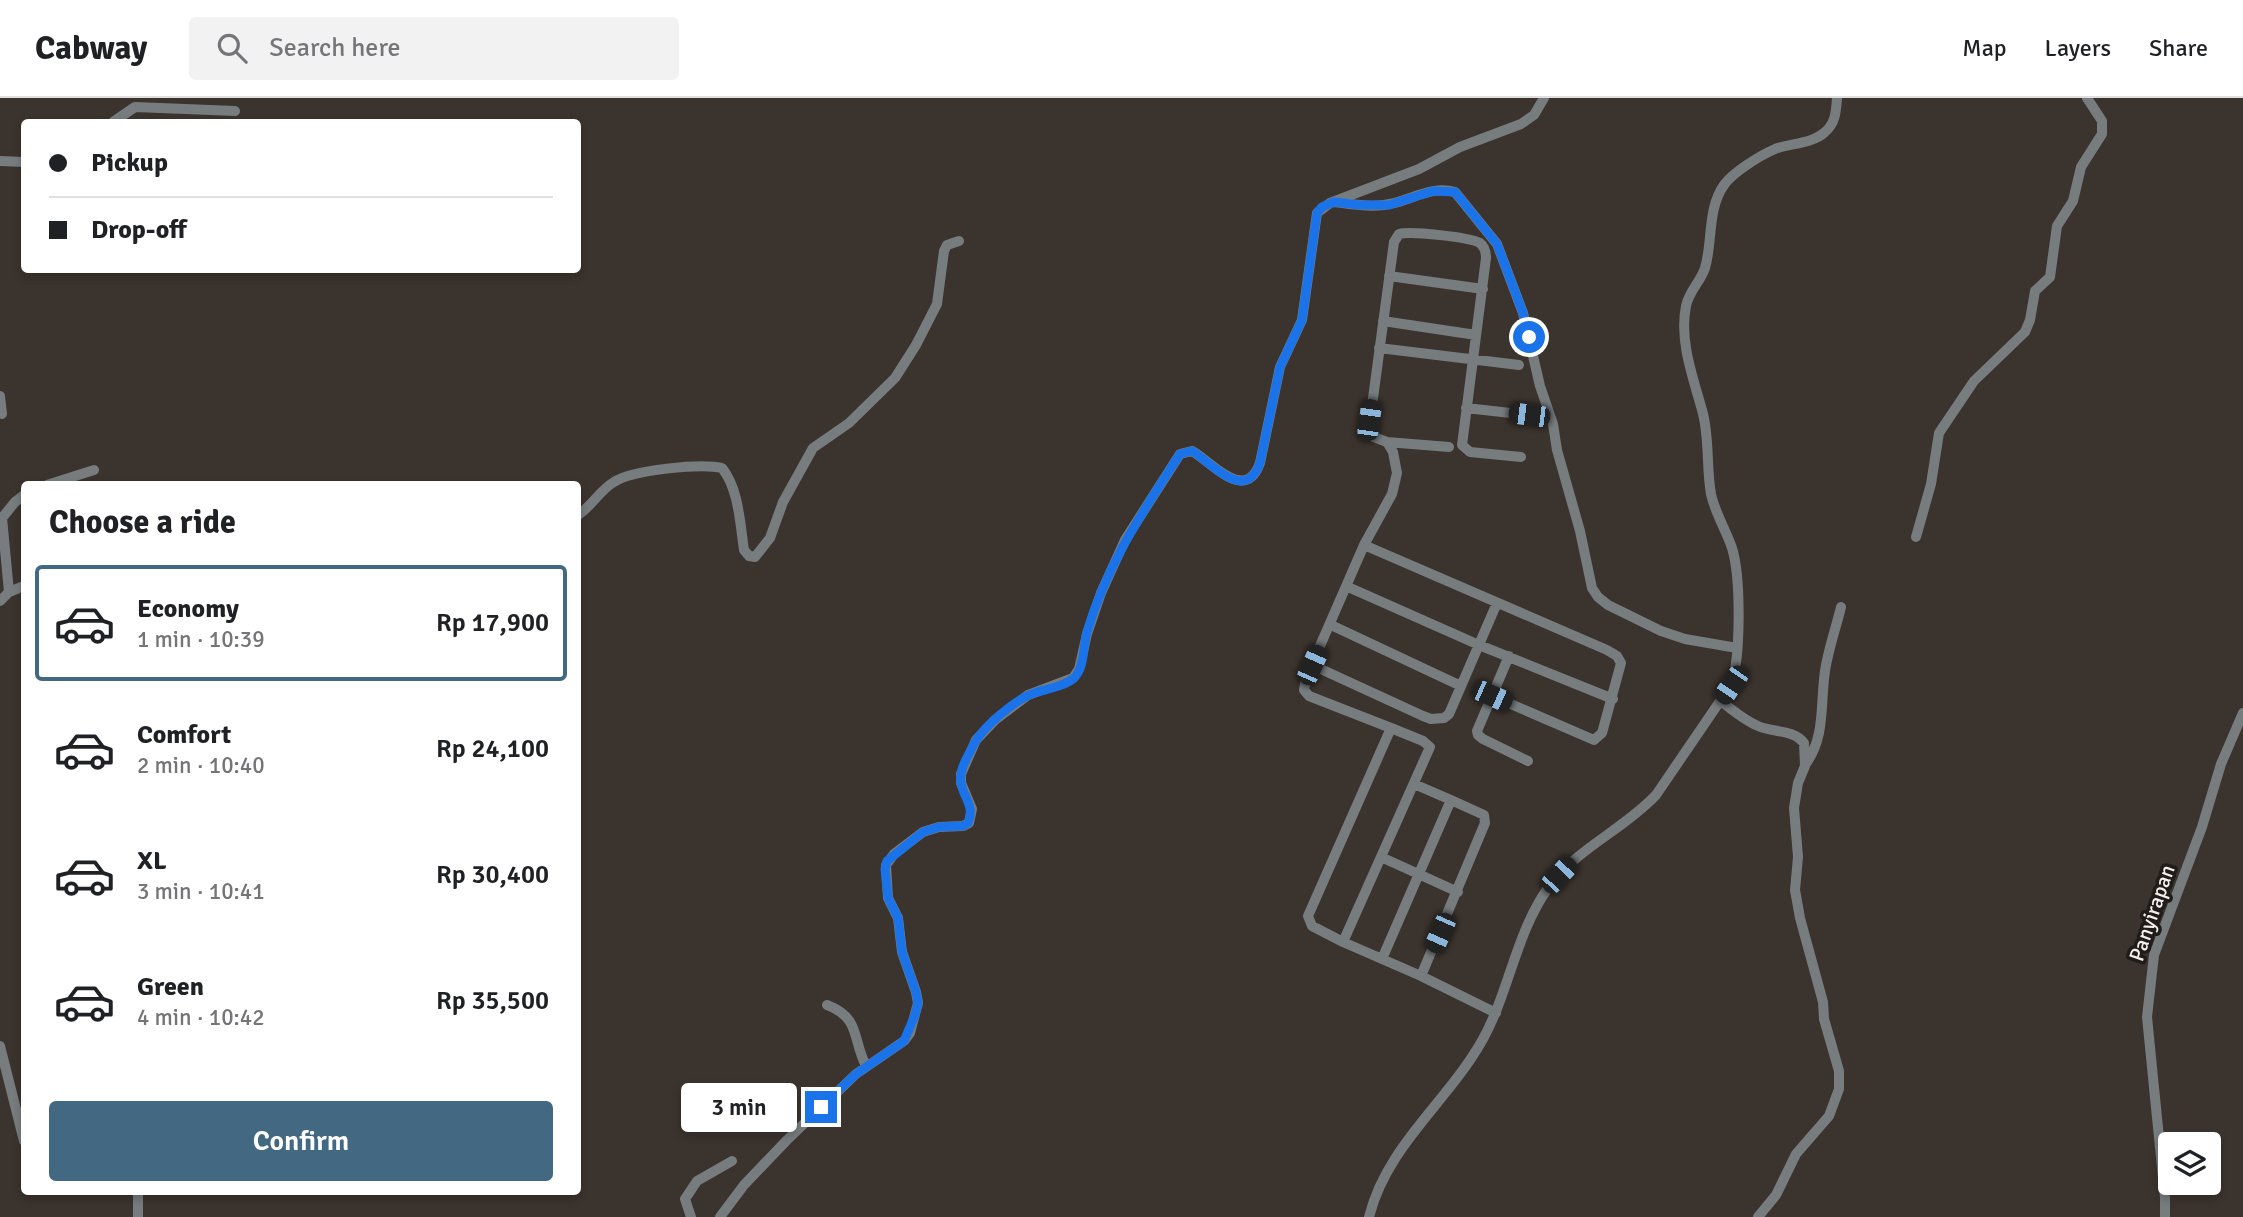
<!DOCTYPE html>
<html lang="en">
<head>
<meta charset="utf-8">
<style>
	:root { --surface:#fff; --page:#f2f2f2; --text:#202124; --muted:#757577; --line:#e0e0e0; --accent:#426981 }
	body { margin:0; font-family:Signika,sans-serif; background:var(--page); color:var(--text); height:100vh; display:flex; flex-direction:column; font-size:26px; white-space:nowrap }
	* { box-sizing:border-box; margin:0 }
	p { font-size:23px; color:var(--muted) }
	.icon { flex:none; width:38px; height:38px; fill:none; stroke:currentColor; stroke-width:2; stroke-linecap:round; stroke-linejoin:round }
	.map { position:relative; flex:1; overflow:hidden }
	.side { position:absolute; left:21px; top:383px; width:560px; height:714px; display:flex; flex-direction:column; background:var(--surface); border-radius:7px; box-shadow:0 4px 10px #0003 }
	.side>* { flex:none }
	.top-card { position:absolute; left:21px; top:21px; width:560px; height:154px; border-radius:7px; box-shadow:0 4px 10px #0003; display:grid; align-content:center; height:154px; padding:0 28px; background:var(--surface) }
	.tools { position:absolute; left:2158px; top:1034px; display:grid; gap:14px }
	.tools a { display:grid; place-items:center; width:63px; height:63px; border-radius:7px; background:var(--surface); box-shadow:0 4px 10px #0003; font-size:35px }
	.end { position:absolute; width:32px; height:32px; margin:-16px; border:9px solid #1a73e8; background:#fff; box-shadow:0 0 0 4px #fff }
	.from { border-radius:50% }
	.bubble { position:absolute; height:49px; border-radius:7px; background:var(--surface); box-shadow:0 4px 10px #0003; font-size:23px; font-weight:600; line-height:49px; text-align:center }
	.car { position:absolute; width:21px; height:42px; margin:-21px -10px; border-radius:9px; box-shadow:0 0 5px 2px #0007; background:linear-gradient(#222 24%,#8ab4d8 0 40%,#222 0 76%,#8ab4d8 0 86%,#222 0) }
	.top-card b { display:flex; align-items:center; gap:24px; height:66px; font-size:26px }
	.top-card b+b { border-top:2px solid var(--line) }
	.top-card i { width:18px; height:18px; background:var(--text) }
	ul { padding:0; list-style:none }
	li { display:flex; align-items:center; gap:21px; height:116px; margin:0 14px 10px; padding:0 14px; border:4px solid transparent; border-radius:7px }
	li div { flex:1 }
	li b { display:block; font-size:26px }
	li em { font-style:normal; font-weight:600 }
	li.on { border-color:var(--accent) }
	li>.icon { width:63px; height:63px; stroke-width:1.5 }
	h2 { padding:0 28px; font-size:32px; line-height:84px }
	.button { display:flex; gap:14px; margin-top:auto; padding:14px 28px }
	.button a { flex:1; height:80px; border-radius:7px; background:var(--accent); color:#fff; font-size:28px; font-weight:600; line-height:80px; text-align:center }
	header { display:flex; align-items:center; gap:42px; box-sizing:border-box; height:98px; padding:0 35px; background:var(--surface); border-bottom:2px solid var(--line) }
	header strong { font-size:33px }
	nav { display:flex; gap:38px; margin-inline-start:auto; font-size:24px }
	.search { width:490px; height:63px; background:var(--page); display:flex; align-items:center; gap:18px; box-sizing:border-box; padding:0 24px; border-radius:7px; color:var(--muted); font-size:26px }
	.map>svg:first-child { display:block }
</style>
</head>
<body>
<header>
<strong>Cabway</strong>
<div class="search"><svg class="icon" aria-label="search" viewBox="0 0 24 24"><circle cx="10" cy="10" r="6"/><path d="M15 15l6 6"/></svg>Search here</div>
<nav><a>Map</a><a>Layers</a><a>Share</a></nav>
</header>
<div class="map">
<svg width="2243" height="1119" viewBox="0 0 2243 1119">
	<rect width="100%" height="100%" fill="#3b332d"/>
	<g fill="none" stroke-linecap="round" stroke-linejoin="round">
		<path stroke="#777c7f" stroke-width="10" d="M 113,24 L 135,9 L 235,13
			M 0,63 L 24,64
			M 1334,104 C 1352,106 1372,110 1390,106 C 1411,102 1433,87 1455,94 L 1497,146 L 1523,215 L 1540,288 L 1553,326 L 1557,352 L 1580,433 L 1592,490 L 1598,499 L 1608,507 L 1661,533 L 1685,541 L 1737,550
			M 1389,178 L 1483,191
			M 1383,223 L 1476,237
			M 1379,250 L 1519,267
			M 0,298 L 2,316
			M 1466,310 L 1529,317
			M 1387,344 L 1449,349
			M 47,387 L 94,372
			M 578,417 C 592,408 600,392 614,384 C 632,372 701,365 722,370 C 739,391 740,426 744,452 L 749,458 L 755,459 L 770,440 L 783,404 L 813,350 L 849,325 L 895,280 L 916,247 L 937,206 L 944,153 L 947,147 L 959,143
			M 1916,439 L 1931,386 L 1939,335 L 1974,283 L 2025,234 L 2030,222 L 2035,193 L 2050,179 L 2057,128 L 2073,103 L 2081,69 L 2102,36 L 2102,23 L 2087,0
			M 1364,447 L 1607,552 L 1617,558 L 1621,565 L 1602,635 L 1594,642 L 1492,598
			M 1348,489 L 1479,547 L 1613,601
			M 9,494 L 24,488
			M 0,503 L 9,494 L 2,420 L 15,404 L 24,397
			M 1331,527 L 1461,588
			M 1509,558 L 1477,633 L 1478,637 L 1483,641 L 1528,663
			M 1312,567 L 1423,618 L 1431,621 L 1444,620 L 1449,616 L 1497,505
			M 1721,603 C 1732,612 1744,622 1758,628 C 1774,635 1793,631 1804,645 L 1805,668 L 1798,685 L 1794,710 L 1798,759 L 1795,792 L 1800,820 L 1823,904 L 1824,921 L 1839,973 L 1839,991 L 1829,1018 L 1796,1056 L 1776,1097 L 1758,1119
			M 1391,630 L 1423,643 L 1430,649 L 1343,844 L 1421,878 L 1496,915
			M 1805,667 C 1826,639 1820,606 1825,573 C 1828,552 1836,530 1841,509
			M 1381,759 L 1458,794
			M 1343,844 L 1312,828 L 1308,818 L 1391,630 L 1309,598 L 1304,592 L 1306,580 L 1364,447 L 1392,396 L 1397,375 L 1393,354 L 1387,344 L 1371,338 L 1369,330 L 1394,144 L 1399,136 C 1412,133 1469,139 1480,145 C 1485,149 1486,154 1486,160 L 1462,347 L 1470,354 L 1521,359
			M 1382,861 L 1451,702 L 1414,686
			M 1421,878 L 1485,725 L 1484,717 L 1451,702
			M 827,907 C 861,920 852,941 866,968
			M 0,948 L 24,1043
			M 138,1119 L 138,1094
			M 691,1119 L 685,1101 L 697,1083 L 732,1063
			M 720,1119 L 744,1087 L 787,1042 L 856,976 L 904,943 L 910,935 L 918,905 L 916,894 L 902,854 L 898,820 L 888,800 L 886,767 L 894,756 L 923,734 L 939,729 L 963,728 L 969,725 L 972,711 L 961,685 L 961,676 L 976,642 L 995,622 L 1028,597 L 1073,580 L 1079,571 L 1087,536 L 1101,495 L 1125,442 L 1180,356 L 1192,353 C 1212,364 1245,406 1260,365 L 1280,269 L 1302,222 L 1317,115 L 1330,105 L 1419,71 L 1460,49 L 1521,26 L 1534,17 L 1544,0
			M 1369,1119 C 1387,1047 1448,1004 1483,941 C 1509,894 1516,835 1548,790 C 1577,750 1623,732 1656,697 L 1731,587 C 1741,560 1741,479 1732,450 C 1726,432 1715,415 1711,396 C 1706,369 1710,339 1702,312 C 1693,279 1679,243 1686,208 C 1689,193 1701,183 1705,170 C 1713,143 1707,111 1724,87 C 1733,74 1761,57 1775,51 C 1791,45 1812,46 1825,34 C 1836,25 1836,12 1837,0
			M 2165,1119 L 2165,1100 L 2147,919 L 2154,857 L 2202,729 L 2221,666 L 2243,615"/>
	</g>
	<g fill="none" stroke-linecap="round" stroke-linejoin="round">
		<path stroke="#1a73e8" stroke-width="9" d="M 821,1009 L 856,976 L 904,943 L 915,917 L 918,905 L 916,894 L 902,854 L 898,820 L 888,800 L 885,771 L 887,763 L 923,734 L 939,729 L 963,728 L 968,725 C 975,708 964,701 961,685 C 958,672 969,657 974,646 C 983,629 1012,605 1029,597 C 1042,591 1063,590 1074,580 C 1085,569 1083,548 1087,534 C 1107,466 1142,415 1180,356 L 1192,353 C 1212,365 1245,406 1260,365 L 1280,269 L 1302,222 L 1317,115 L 1322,109 L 1334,104 L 1360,107 L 1389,107 L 1433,93 L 1455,94 L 1497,146 L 1523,215 L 1529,239"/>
	</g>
	<g text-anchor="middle" stroke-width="7" stroke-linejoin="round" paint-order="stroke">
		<g font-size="21" fill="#f5f0ec" stroke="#1f1c19">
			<text transform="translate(2152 815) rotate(-71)" y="7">Panyirapan</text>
		</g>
	</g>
</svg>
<div class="tools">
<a><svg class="icon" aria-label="layers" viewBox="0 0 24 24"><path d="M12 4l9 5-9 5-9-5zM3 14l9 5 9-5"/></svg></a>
</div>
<i class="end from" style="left:1529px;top:239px"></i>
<i class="end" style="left:821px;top:1009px"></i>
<div class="bubble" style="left:681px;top:985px;width:116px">3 min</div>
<i class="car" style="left:1529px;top:317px;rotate:277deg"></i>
<i class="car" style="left:1369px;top:322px;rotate:8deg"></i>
<i class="car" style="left:1312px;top:567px;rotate:24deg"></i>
<i class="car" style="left:1731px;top:587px;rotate:214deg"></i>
<i class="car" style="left:1492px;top:598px;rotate:114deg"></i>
<i class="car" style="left:1559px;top:777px;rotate:43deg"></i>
<i class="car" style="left:1440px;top:835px;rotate:204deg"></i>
<div class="top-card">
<b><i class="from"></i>Pickup</b>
<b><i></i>Drop-off</b>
</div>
<section class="side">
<h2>Choose a ride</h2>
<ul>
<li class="on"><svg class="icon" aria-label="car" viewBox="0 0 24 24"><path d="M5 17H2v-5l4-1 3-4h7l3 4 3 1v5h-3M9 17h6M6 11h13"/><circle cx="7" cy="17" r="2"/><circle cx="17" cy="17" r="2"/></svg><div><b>Economy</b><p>1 min · 10:39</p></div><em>Rp 17,900</em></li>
<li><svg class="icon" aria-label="car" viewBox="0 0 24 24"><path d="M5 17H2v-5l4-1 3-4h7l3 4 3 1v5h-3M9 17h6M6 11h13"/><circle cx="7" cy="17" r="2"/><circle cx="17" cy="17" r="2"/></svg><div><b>Comfort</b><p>2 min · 10:40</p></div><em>Rp 24,100</em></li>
<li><svg class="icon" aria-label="car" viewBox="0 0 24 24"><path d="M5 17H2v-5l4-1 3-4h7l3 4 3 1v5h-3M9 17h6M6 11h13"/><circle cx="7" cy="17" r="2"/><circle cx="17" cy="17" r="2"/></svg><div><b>XL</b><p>3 min · 10:41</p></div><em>Rp 30,400</em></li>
<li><svg class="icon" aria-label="car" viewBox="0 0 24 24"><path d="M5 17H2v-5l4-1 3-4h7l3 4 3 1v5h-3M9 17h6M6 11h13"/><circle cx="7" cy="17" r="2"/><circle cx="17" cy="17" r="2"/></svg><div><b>Green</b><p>4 min · 10:42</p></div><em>Rp 35,500</em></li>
</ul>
<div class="button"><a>Confirm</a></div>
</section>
</div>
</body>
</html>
